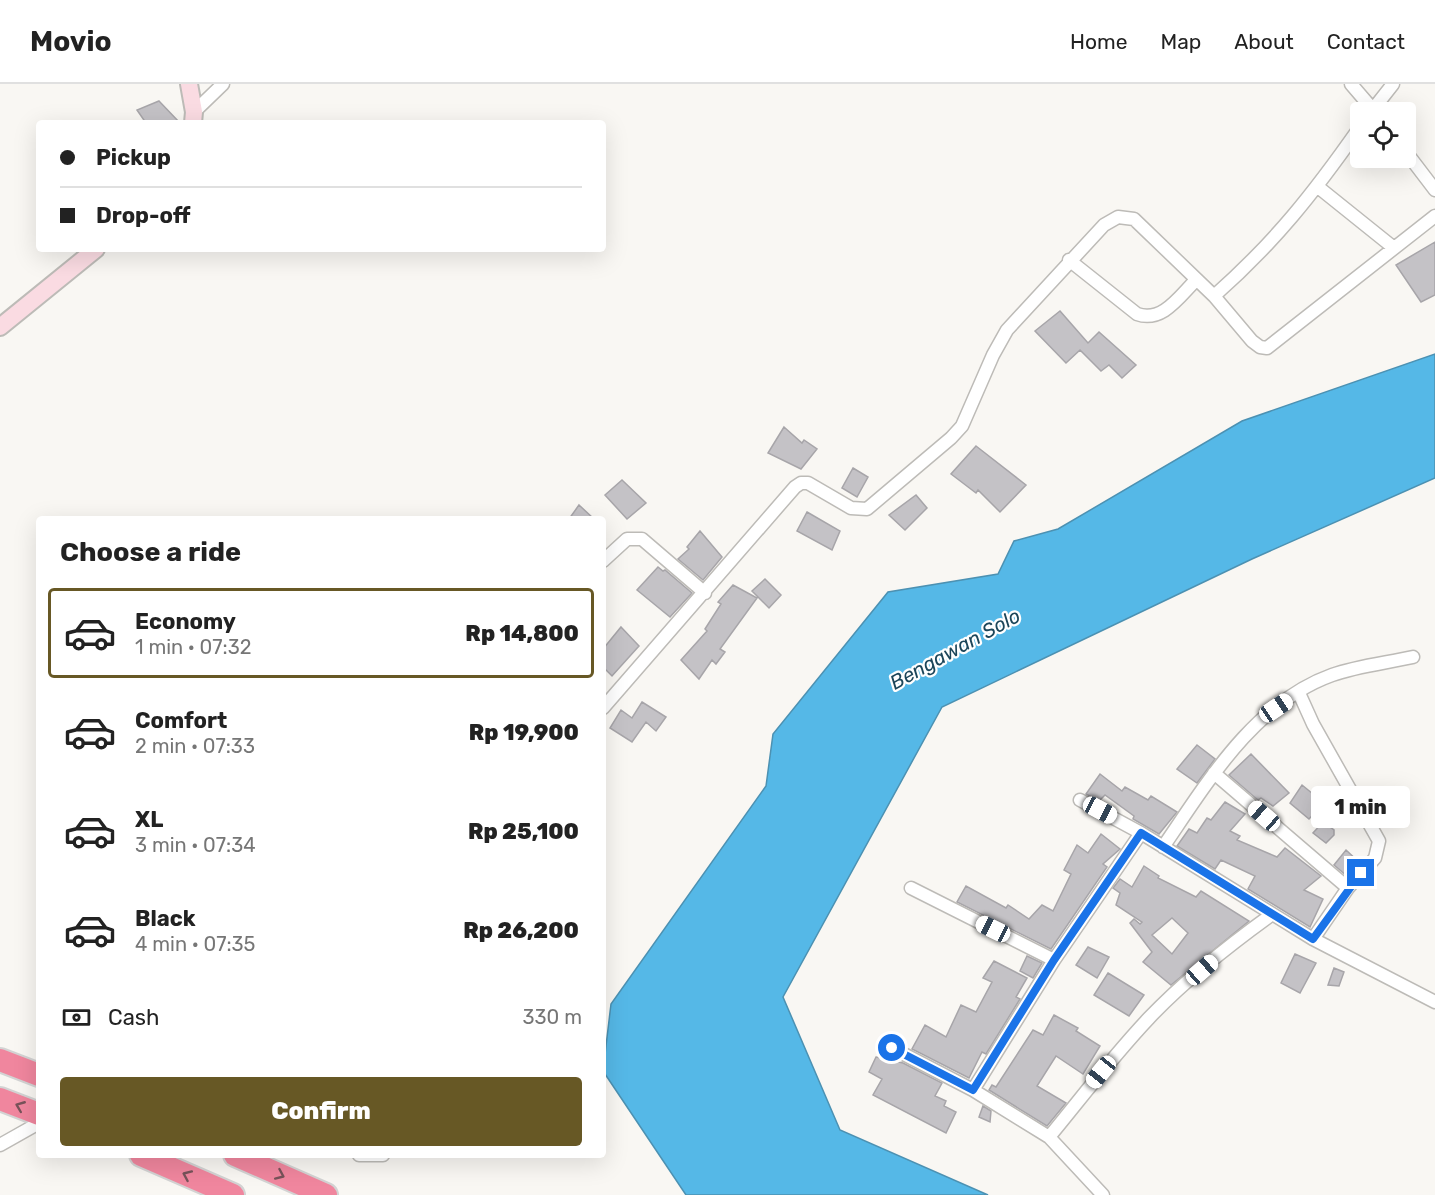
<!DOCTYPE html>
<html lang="en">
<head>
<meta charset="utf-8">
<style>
	:root { --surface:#fff; --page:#f6f6f6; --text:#222; --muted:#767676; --line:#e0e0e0; --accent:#675825 }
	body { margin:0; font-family:Rubik,sans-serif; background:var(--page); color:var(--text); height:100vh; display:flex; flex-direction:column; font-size:22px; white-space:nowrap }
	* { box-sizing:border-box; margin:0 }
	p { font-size:20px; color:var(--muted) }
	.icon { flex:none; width:33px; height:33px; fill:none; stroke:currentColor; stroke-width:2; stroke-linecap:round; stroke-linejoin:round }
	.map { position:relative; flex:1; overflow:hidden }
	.side { position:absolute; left:36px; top:432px; width:570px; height:642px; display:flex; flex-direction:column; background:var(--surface); border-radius:6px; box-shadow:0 6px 24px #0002 }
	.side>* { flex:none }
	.hud { position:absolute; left:36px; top:36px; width:570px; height:132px; border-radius:6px; box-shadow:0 6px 24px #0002; display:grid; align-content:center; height:132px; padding:0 24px; background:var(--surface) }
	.buttons { position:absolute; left:1350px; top:18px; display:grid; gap:12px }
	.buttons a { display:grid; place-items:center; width:66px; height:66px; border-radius:6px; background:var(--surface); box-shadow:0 6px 24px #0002; font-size:30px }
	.end { position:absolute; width:27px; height:27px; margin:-14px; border:8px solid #1a73e8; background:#fff; box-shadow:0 0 0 3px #fff }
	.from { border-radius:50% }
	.bubble { position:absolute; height:42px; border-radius:6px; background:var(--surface); box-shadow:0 6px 24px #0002; font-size:20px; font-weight:800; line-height:42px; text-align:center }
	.car { position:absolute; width:18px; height:36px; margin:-18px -9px; border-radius:8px; box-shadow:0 0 4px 2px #0007; background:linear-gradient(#fff 24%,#345 0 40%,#fff 0 76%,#345 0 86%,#fff 0) }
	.hud b { display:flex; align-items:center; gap:21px; height:57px; font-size:22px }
	.hud b+b { border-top:2px solid var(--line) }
	.hud i { width:15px; height:15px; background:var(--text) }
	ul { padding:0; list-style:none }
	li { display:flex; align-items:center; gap:18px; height:90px; margin:0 12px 9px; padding:0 12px; border:3px solid transparent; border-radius:6px }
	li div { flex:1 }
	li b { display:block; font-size:22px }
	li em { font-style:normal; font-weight:800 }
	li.current { border-color:var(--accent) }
	li>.icon { width:54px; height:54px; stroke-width:1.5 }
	h2 { padding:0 24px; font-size:27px; line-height:72px }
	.pay { display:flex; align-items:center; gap:15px; height:66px; padding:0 24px; font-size:22px }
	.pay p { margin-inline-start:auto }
	.button { display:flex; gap:12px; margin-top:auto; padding:12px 24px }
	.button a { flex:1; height:69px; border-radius:6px; background:var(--accent); color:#fff; font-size:24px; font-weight:800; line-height:69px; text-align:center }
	header { display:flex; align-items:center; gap:36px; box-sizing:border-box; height:84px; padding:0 30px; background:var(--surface); border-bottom:2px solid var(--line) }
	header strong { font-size:28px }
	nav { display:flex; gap:33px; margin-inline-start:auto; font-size:21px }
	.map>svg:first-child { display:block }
</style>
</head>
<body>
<header>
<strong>Movio</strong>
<nav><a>Home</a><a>Map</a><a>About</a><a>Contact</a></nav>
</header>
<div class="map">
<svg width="1435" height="1111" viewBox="0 0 1435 1111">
	<rect width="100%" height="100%" fill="#f9f7f3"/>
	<path fill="#55b8e7" stroke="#4c91b2" stroke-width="1.5" d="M 1435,270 L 1435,394 L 1252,475 L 942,623 L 783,913 L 840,1046 L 988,1111 L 686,1111 L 603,987 L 611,920 L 766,702 L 773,650 L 888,508 L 998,490 L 1014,457 L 1058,445 L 1242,337 Z"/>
	<path fill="#c4c2c6" stroke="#a7a5a9" stroke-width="1.5" fill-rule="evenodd" d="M 159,17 L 180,39 L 146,39 L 137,26 Z
		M 1435,158 L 1435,211 L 1421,218 L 1396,181 Z
		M 1060,227 L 1088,259 L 1099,248 L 1136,281 L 1122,294 L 1109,281 L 1101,287 L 1080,266 L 1066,279 L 1035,247 Z
		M 784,343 L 802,359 L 804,356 L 817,365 L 801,385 L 768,369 Z
		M 976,362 L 1026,401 L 1000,428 L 978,406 L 976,409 L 951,390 Z
		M 853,384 L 868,393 L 857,413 L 842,404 Z
		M 622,396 L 646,419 L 627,435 L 605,411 Z
		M 916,411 L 927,424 L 905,446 L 889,431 Z
		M 579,421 L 594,435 L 569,435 Z
		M 807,428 L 840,447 L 832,466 L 797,447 Z
		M 700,447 L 722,473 L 703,496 L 678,475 L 689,465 L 687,463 Z
		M 658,483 L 663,487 L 665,486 L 692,509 L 670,533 L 637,506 Z
		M 765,495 L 781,511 L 769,524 L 752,507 Z
		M 733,501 L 757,514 L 720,565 L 725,568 L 716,580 L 712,576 L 699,595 L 681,576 L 707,547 L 705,545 L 721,520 L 718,518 Z
		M 621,543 L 639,562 L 612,592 L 603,583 L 603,565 Z
		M 642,618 L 666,633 L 656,647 L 646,638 L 632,658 L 610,644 L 621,626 L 632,634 Z
		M 1197,661 L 1215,675 L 1197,699 L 1177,685 Z
		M 1251,670 L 1289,709 L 1273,722 L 1261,714 L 1258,716 L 1229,691 Z
		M 1100,690 L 1122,707 L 1125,703 L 1148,716 L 1151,712 L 1177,728 L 1159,750 L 1133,735 L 1134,732 L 1105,711 L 1099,717 L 1086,710 Z
		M 1302,701 L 1324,719 L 1309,735 L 1290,719 Z
		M 1225,718 L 1245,730 L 1230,747 L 1240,752 L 1237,756 L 1277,773 L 1285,764 L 1321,792 L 1304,806 L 1323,815 L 1310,843 L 1248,805 L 1255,792 L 1221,776 L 1215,785 L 1177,762 L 1189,745 L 1197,749 L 1207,734 L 1211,736 Z
		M 1323,738 L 1334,746 L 1334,751 L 1326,759 L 1313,749 Z
		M 1101,750 L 1120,765 L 1103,780 L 1107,783 L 1051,865 L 957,818 L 966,802 L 1006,824 L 1008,821 L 1029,835 L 1042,821 L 1053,827 L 1071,790 L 1064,786 L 1077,761 L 1088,769 Z
		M 1346,766 L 1360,779 L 1347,792 L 1334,781 Z
		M 1144,782 L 1159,792 L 1158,794 L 1196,813 L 1201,807 L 1249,837 L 1171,901 L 1143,878 L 1152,868 L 1130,839 L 1134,835 L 1140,840 L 1142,838 L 1116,821 L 1120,809 L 1113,804 L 1120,795 L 1132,803 ZM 1172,834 L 1188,849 L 1172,870 L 1152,851 Z
		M 1088,863 L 1109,873 L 1097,894 L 1076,881 Z
		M 1295,870 L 1316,879 L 1300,909 L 1281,899 Z
		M 1027,872 L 1042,879 L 1033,894 L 1020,887 Z
		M 994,877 L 1027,894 L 1016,913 L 1020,915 L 986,970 L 982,968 L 969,994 L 912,965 L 925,941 L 946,953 L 961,921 L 976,928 L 992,898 L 983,894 Z
		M 1334,884 L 1344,888 L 1339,902 L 1328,901 Z
		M 1108,889 L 1144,911 L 1129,932 L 1094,911 Z
		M 1054,931 L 1078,944 L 1076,947 L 1100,962 L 1083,990 L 1056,972 L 1037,1002 L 1066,1019 L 1047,1042 L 989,1006 L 992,1001 L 996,1003 L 1033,946 L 1043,951 Z
		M 876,973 L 903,979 L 942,999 L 935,1012 L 946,1017 L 944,1022 L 956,1028 L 946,1049 L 873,1011 L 882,995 L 869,988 Z
		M 983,1022 L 991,1027 L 990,1038 L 979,1033 Z"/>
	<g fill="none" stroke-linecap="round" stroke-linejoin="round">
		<g stroke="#bdbbb7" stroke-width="15">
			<path id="street" d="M 1351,0 L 1375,28
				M 194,28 L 223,0
				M 1371,28 L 1393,0
				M 1406,68 L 1435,106
				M 1318,103 L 1394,164
				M 1069,176 L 1137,230 C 1162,239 1179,213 1195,197
				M 1214,212 L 1252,257 L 1260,263 L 1267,264 L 1435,132
				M 603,477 L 627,455 L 642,455 L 705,509
				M 1299,609 L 1313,640 L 1379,757 L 1375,774 L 1348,804
				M 603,624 L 795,403 L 801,399 L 808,399 L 851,424 L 867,425 L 951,354 L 962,342 L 993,271 L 1007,246 L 1104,141 L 1118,133 L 1134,135 L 1214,212 C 1275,158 1313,110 1360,43
				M 1214,689 L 1348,804 L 1313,855
				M 1080,716 L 1141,749 L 1313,855 L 1435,918
				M 1163,763 C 1207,699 1254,619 1332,591 C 1357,582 1386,579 1413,573
				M 911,804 L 1054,876
				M 892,964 L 973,1006 L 1049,1053 L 1103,1111
				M 973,1006 L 1054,876 L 1141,749
				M 1049,1053 C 1082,1013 1113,972 1149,934 C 1185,896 1228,862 1271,831
				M 0,1061 L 39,1039
				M 359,1071 L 383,1071"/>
		</g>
		<g stroke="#bdbbb7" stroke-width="20">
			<path id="secondary" d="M 189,0 L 194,28 L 193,39
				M 0,243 L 96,165"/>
		</g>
		<g stroke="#d3d3d3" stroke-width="26">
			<path id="highway" d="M 0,976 L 39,991
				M 0,1015 L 39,1030
				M 141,1071 L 233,1111
				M 235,1071 L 326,1111"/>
		</g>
		<use href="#street" stroke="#fff" stroke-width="12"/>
		<use href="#secondary" stroke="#fadbe2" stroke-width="16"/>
		<use href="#highway" stroke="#f0869e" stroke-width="22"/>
	</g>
	<defs><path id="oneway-chevron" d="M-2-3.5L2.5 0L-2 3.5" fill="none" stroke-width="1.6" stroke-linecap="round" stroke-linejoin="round" transform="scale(1.5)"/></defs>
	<g stroke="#78535a">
		<use href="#oneway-chevron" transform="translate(20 1022) rotate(-158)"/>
		<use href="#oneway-chevron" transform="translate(187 1091) rotate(-156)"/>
		<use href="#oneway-chevron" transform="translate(280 1091) rotate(24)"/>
	</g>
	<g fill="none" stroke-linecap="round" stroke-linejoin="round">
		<path stroke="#1a73e8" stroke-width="8" d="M 892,964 L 973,1006 L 1054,876 L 1141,749 L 1313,855 L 1361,789"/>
	</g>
	<g text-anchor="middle" stroke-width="4.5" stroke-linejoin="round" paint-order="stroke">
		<g font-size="20" font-style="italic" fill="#1c465a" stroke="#fff">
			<text transform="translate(955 565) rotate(-29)" y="7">Bengawan Solo</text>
		</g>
	</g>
</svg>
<div class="buttons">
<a><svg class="icon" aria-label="locate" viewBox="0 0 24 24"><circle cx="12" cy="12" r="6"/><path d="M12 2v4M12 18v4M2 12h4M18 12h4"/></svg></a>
</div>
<i class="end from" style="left:892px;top:964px"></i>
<i class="end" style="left:1361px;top:789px"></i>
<div class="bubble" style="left:1311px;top:702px;width:99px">1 min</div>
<i class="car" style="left:1276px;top:624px;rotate:56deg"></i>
<i class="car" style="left:1100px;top:726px;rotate:118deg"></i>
<i class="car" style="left:1264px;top:732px;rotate:311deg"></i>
<i class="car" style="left:993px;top:845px;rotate:296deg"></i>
<i class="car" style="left:1202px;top:886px;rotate:49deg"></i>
<i class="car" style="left:1101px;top:988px;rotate:219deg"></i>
<div class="hud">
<b><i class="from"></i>Pickup</b>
<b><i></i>Drop-off</b>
</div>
<section class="side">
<h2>Choose a ride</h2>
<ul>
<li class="current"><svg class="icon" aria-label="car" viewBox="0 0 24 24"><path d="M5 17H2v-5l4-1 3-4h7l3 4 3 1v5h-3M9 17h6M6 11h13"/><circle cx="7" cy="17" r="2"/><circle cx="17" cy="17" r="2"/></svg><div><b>Economy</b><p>1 min · 07:32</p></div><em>Rp 14,800</em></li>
<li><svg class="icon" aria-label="car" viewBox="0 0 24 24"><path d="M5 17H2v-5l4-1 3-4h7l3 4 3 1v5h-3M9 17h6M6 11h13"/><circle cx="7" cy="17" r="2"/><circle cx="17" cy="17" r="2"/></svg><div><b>Comfort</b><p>2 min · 07:33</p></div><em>Rp 19,900</em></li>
<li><svg class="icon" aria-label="car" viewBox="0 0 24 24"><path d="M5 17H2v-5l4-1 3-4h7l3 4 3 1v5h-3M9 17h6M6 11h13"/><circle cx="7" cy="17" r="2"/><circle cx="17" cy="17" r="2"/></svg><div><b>XL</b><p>3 min · 07:34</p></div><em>Rp 25,100</em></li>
<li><svg class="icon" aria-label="car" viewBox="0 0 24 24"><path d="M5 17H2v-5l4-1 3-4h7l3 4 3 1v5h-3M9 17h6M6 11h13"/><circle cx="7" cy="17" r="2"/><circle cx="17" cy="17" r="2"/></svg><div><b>Black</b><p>4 min · 07:35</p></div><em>Rp 26,200</em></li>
</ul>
<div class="pay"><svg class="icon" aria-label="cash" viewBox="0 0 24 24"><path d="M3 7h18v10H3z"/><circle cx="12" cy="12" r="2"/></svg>Cash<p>330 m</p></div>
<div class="button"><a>Confirm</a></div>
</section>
</div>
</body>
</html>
